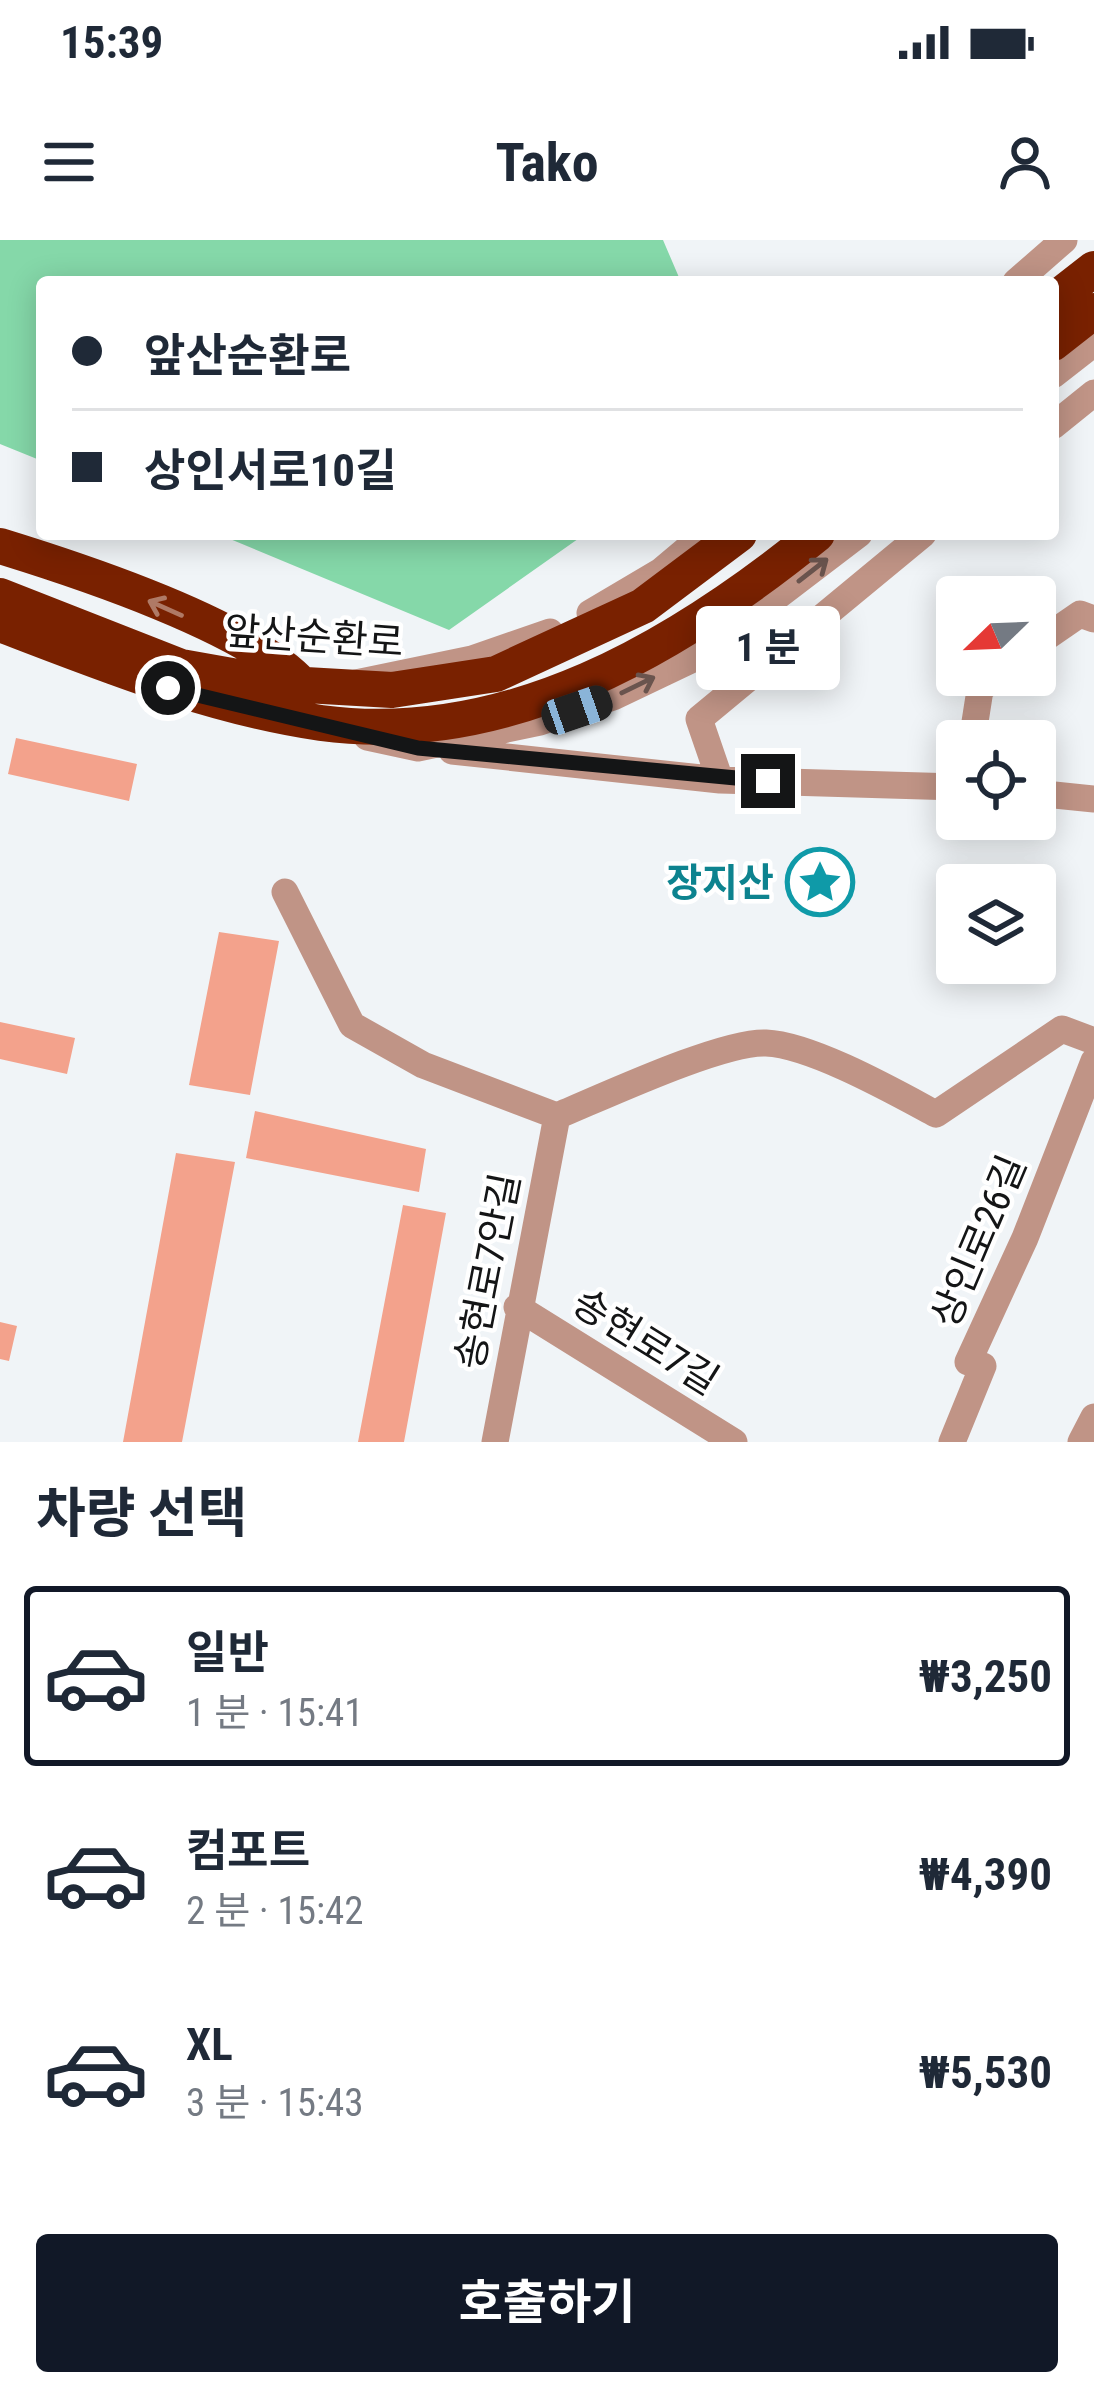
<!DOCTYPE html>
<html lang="ko">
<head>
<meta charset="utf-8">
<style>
	:root { --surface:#fff; --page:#f2f2f3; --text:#1f2937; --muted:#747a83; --line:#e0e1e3; --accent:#111827 }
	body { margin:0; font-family:"Roboto Condensed","Noto Sans KR",sans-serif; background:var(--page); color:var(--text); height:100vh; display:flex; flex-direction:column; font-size:45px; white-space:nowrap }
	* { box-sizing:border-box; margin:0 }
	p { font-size:39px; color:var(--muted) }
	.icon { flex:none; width:66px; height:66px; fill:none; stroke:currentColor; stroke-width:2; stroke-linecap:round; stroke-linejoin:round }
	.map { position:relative; height:1202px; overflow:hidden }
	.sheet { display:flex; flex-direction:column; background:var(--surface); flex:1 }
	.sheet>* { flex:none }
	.banner { position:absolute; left:36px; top:36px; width:1023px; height:264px; border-radius:12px; box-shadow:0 6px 30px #0003; display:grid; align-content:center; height:264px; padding:0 36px; background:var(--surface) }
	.needle { width:78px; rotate:247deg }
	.buttons { position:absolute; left:936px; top:336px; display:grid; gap:24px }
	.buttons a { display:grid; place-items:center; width:120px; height:120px; border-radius:12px; background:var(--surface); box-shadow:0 6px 30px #0003; font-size:60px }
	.end { position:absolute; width:54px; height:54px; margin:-27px; border:15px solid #141516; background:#fff; box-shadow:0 0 0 6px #fff }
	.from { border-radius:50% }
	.bubble { position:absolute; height:84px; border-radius:12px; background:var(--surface); box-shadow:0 6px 30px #0003; font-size:39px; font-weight:700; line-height:84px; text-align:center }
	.car { position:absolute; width:36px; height:72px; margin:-36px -18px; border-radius:15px; box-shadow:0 0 9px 3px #0007; background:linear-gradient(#222 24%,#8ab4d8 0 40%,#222 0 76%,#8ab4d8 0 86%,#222 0) }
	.banner b { display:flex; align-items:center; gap:42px; height:114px; font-size:45px }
	.banner b+b { border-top:3px solid var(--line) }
	.banner i { width:30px; height:30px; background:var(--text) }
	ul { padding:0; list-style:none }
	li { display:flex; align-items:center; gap:36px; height:180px; margin:0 24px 18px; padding:0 12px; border:6px solid transparent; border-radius:12px }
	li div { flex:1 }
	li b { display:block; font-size:45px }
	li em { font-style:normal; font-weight:700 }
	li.selected { border-color:var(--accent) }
	li>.icon { width:108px; height:108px; stroke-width:1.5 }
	h2 { padding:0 36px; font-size:54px; line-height:144px }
	.cta { display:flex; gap:24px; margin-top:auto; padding:24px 36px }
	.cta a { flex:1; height:138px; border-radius:12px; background:var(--accent); color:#fff; font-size:48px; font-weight:700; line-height:138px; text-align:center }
	.status { display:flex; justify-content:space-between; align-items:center; height:84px; padding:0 60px; background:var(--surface); direction:ltr }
	.status svg { height:33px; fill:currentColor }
	header { display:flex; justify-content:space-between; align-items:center; height:156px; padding:0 36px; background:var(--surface); font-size:54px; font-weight:700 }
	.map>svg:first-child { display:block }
</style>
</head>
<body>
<div class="status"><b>15:39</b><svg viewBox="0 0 49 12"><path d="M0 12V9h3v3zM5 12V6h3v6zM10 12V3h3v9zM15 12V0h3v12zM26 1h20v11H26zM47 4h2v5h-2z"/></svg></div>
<header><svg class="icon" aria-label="menu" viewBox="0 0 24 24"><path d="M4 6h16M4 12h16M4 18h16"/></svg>Tako<svg class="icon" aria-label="person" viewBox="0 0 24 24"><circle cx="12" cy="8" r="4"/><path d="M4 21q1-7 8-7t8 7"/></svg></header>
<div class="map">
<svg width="1094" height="1202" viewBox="0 0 1094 1202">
	<rect width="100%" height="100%" fill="#f0f4f7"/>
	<path fill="#85d8a9" d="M 0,0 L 663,0 L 681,42 L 42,42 L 42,221 L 0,204 Z
		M 218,294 L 585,294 L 449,390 Z"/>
	<path fill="#f3a28c" d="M 16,498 L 137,524 L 129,561 L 8,534 Z
		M 219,692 L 279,701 L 250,855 L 189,845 Z
		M 0,782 L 75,798 L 67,834 L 0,819 Z
		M 255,871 L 426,909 L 419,952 L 246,918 Z
		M 176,913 L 235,922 L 182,1202 L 123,1202 Z
		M 403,965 L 446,973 L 404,1202 L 358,1202 Z
		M 0,1082 L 17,1086 L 9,1121 L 0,1119 Z"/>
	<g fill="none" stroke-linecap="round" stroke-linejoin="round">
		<path stroke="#c09486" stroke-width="27" d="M 1016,42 L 1064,0
			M 1053,135 L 1094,103
			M 1053,186 L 1094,153
			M 590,373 L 661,331 L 705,294
			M 1035,405 L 1080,374 L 1094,379
			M 356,443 L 472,419 L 550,392
			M 367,497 L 418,508 L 540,482 L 613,457 L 699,416 L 859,294
			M 972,501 L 980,450 L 997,435
			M 452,511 L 720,540 L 957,547
			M 720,540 L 699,479 L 923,294
			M 1035,553 L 1094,559
			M 285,652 L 352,785 L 423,825 L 557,876 C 603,857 722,801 766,803 C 812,805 895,852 936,874 L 1062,789 L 1094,801
			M 517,1067 L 734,1202
			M 495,1202 L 557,876
			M 952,1202 L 983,1126 L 968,1122 L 1025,998 L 1094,821
			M 1081,1202 L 1094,1177"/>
		<path stroke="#792100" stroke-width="36" d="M 1053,61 L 1094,29
			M 1053,103 L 1094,71
			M 0,306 C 78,330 249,386 302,445
			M 0,356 L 181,427 L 271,443 L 392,450 L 496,434 L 643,366 L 739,294
			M 0,384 C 105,424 210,467 321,483 C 509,508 678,407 817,294"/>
	</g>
	<defs><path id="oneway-shaft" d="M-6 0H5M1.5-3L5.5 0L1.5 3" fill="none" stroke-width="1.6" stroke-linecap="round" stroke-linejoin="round" transform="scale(3)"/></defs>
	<g stroke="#6a544e">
		<use href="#oneway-shaft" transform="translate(813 330) rotate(-38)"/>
		<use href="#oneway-shaft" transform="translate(638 445) rotate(-26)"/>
	</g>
	<use stroke="#af7a66" href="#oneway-shaft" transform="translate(165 368) rotate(-156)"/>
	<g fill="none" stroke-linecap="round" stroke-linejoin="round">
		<path stroke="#141516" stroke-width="15" d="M 168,448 L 418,508 L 768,541"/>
	</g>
	<defs>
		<g id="sight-ring" transform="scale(3.45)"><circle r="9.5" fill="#fff" stroke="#0f9aa8" stroke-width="1.5"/><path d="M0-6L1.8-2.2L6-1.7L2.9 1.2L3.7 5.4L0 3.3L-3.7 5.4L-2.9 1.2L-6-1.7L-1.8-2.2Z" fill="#0f9aa8"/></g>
	</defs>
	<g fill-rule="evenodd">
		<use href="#sight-ring" x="820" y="642"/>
	</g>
	<g text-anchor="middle" stroke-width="9" stroke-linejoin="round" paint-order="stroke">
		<g font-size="39" fill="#141516" stroke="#fff">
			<text transform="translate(314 396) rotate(4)" y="14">앞산순환로</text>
			<text transform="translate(978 1001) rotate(-67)" y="14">상인로26길</text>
			<text transform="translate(487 1031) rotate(-79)" y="14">송현로7안길</text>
			<text transform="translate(646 1101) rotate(32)" y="14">송현로7길</text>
		</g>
		<g font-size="39" font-weight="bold" fill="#0d838f" stroke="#fff" text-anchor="end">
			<text x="774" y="656">장지산</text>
		</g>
	</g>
</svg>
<div class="buttons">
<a><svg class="needle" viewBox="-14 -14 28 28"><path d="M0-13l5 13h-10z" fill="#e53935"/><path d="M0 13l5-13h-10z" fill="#747a83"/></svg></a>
<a><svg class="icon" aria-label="locate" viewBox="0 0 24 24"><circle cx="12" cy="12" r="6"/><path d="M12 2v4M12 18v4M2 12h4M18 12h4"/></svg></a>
<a><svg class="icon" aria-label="layers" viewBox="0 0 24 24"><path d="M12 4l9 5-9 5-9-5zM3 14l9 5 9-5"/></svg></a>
</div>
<i class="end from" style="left:168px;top:448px"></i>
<i class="end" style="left:768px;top:541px"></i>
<div class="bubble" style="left:696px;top:366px;width:144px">1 분</div>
<i class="car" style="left:577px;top:470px;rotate:71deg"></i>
<div class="banner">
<b><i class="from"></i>앞산순환로</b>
<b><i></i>상인서로10길</b>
</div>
</div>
<section class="sheet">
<h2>차량 선택</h2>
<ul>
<li class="selected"><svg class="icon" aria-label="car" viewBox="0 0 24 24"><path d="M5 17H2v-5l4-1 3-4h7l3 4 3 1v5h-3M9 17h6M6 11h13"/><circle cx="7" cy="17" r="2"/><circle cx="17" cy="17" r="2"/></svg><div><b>일반</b><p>1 분 · 15:41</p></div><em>₩3,250</em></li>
<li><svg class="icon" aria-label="car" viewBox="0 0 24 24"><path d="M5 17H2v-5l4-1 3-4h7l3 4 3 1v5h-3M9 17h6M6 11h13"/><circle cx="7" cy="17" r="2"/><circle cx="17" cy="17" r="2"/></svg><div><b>컴포트</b><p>2 분 · 15:42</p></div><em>₩4,390</em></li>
<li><svg class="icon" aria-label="car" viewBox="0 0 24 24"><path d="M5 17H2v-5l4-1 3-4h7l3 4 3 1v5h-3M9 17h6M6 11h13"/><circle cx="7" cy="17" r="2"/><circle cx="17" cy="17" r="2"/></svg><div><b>XL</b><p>3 분 · 15:43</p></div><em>₩5,530</em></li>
</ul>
<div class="cta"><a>호출하기</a></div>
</section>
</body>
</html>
